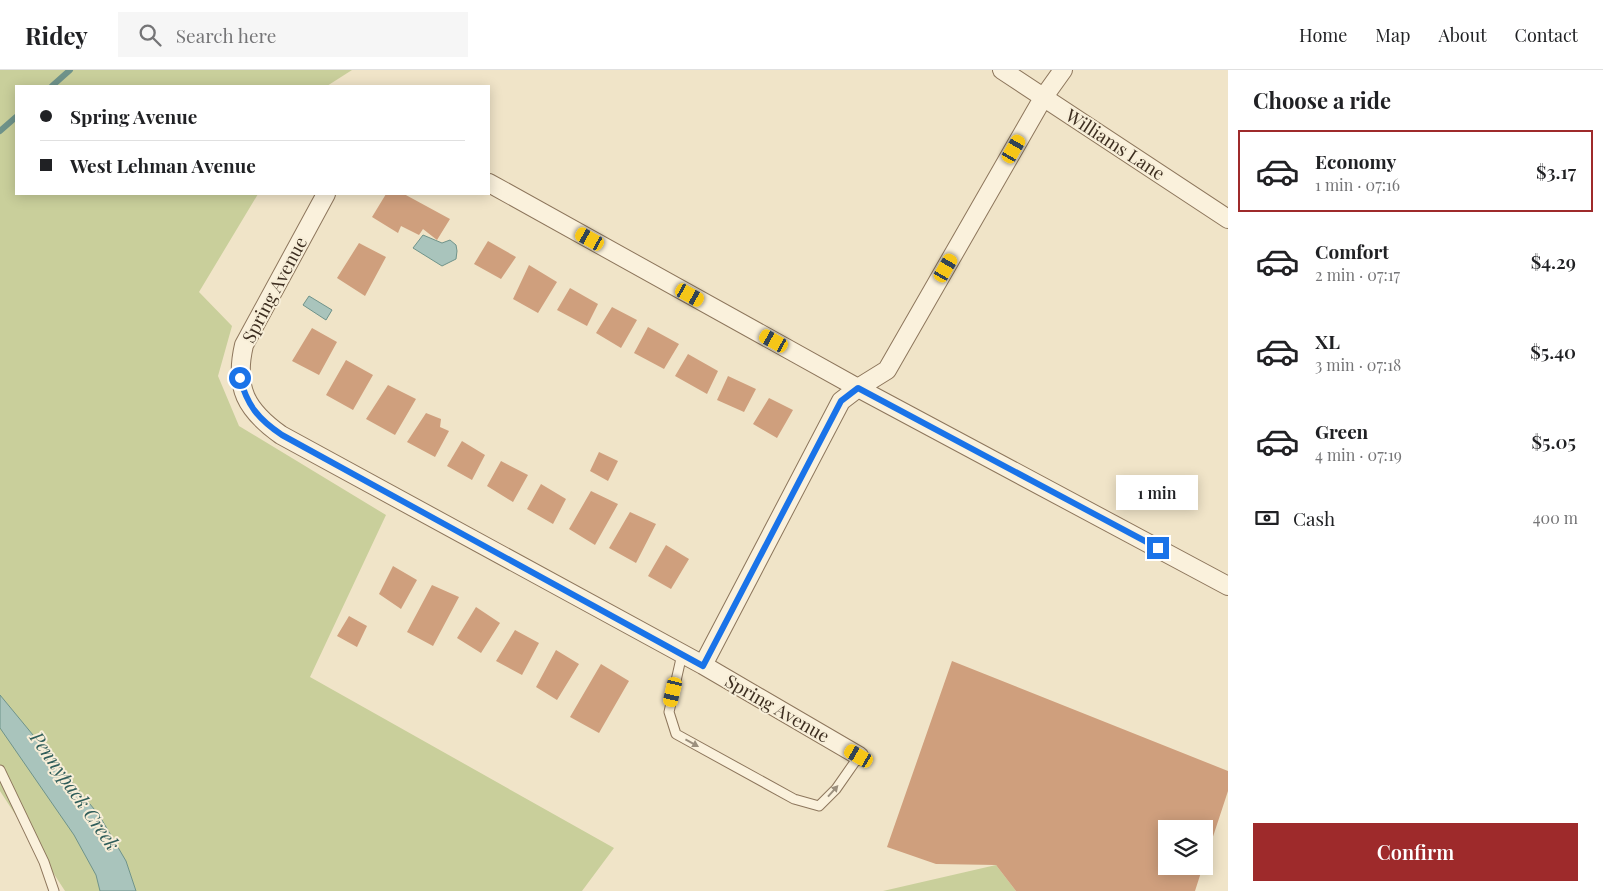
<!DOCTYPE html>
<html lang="en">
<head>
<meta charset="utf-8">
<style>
	:root { --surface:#fff; --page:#f6f6f6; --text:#202124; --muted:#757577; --line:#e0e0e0; --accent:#9e2a2b }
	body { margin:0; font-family:"Playfair Display",serif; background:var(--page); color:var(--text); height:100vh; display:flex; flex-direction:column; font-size:19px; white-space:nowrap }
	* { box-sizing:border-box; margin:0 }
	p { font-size:16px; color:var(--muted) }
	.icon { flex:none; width:28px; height:28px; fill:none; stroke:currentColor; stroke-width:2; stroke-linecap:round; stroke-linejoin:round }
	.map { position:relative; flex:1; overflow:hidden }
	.panel { display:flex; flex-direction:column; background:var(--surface); width:375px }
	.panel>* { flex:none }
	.hud { position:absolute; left:15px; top:15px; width:475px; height:110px; border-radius:0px; box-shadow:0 2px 12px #0003; display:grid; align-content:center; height:110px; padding:0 25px; background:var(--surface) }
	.fabs { position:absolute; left:1158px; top:750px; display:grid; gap:10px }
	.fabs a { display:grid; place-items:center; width:55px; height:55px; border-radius:0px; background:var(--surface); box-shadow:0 2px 12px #0003; font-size:25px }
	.end { position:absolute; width:22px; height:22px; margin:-11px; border:6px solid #1a73e8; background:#fff; box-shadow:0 0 0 2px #fff }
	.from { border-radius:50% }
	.bubble { position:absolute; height:35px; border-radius:0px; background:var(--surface); box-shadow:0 2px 12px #0003; font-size:16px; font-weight:600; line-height:35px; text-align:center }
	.car { position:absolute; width:15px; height:30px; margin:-15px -8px; border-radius:6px; box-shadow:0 0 4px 1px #0007; background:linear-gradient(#f5c518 24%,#345 0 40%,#f5c518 0 76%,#345 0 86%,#f5c518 0) }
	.hud b { display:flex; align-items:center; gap:18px; height:48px; font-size:19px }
	.hud b+b { border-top:1px solid var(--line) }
	.hud i { width:12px; height:12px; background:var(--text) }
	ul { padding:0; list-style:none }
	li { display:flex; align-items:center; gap:15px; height:82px; margin:0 10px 8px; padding:0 15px; border:2px solid transparent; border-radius:0px }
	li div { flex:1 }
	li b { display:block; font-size:19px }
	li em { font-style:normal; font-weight:600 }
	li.on { border-color:var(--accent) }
	li>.icon { width:45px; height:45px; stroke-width:1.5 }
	h2 { padding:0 25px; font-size:22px; line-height:60px }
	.pay { display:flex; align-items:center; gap:12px; height:55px; padding:0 25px; font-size:19px }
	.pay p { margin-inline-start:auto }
	.cta { display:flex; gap:10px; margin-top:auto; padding:10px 25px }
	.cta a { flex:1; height:58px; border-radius:0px; background:var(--accent); color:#fff; font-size:20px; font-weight:600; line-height:58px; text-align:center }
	header { display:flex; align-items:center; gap:30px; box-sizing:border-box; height:70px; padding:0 25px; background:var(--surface); border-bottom:1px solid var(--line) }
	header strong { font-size:24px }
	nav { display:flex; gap:28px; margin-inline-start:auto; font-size:18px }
	.search { width:350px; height:45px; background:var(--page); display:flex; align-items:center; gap:12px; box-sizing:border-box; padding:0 18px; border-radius:0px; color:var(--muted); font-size:19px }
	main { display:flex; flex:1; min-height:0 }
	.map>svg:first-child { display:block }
</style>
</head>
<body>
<header>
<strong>Ridey</strong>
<div class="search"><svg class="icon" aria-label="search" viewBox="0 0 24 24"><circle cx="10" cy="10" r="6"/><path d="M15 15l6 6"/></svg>Search here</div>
<nav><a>Home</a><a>Map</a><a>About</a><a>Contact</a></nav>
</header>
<main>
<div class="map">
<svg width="1228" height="821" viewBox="0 0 1228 821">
	<rect width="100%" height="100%" fill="#f0e4c8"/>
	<path fill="#c9cf9b" d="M 0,0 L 352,0 L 327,16 L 16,16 L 16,124 L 258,124 L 199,222 L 232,256 L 218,306 L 239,356 L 386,445 L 310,607 L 614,778 L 582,821 L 65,821 L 0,721 Z
		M 996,795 L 1016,821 L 883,821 Z"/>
	<path fill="#a9c4bc" stroke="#6f938a" d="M 423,165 L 442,173 L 450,170 L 456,175 L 457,181 L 456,189 L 442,196 L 413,178 Z
		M 309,226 L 332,240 L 326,250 L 303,235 Z
		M 0,625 L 99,745 L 126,791 L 136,821 L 100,821 L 96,805 L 74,765 L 0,658 Z"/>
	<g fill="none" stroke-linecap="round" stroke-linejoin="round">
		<path stroke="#6f938a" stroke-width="6" d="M 52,16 L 70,0
			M 0,61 L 16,47"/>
	</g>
	<path fill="#cf9f7d" d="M 386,124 L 404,124 L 450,149 L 437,170 L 423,159 L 419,165 L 401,156 L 398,163 L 372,147 Z
		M 488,171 L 516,187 L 501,209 L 474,194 Z
		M 359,173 L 386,187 L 365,226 L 337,208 Z
		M 529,195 L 557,212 L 538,243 L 513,229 Z
		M 570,218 L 598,234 L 587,256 L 557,240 Z
		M 612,237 L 637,250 L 621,278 L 596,263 Z
		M 648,257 L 679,274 L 664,299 L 634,283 Z
		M 312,258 L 337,272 L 319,305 L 292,291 Z
		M 688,284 L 718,301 L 707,324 L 675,306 Z
		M 346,290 L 373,305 L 353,340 L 326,325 Z
		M 728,306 L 756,319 L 744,342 L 717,330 Z
		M 388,315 L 416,329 L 395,365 L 366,349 Z
		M 769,328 L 793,340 L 777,368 L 753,354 Z
		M 426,343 L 441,349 L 440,357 L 449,361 L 435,387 L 407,372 Z
		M 462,371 L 485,385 L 472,410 L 447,396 Z
		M 599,382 L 618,391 L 608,411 L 590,401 Z
		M 501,391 L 528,405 L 513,432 L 487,416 Z
		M 541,414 L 566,429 L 553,454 L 527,439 Z
		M 591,421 L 618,434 L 595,475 L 569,459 Z
		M 630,442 L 656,454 L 636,493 L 609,478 Z
		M 666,475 L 689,489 L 671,519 L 648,506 Z
		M 393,496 L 417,510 L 401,539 L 379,524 Z
		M 432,515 L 459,527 L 433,576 L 407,562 Z
		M 476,537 L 500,553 L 481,583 L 457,568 Z
		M 349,546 L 367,556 L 357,577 L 337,566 Z
		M 515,560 L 539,573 L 522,605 L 496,591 Z
		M 556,580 L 579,594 L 557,630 L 536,617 Z
		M 952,591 L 1228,701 L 1228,721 L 1204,794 L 1204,759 L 1166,759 L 1166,796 L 1203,796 L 1195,821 L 1016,821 L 996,795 L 936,794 L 887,777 Z
		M 601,594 L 629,611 L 599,663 L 570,647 Z"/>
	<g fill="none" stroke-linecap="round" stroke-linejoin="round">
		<g stroke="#8d765c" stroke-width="11">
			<path id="lane" d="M 682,584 L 669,642 L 676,664 L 794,729 L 819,736 L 836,719 L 859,686
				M 0,700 L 44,792 L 54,821"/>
		</g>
		<g stroke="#8d765c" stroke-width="20">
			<path id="street" d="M 1002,0 L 1228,149
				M 489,113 L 858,318 L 1228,516
				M 326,124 L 244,275 C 234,318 246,340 281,365 L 703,595 L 859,686
				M 703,595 L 841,331 L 858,318 L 887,300 L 1043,28 L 1063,0"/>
		</g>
		<use href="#lane" stroke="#faf1dc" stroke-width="9"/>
		<use href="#street" stroke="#faf1dc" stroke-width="18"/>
	</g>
	<defs><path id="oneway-solid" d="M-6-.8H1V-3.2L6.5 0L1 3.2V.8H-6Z" transform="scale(1.25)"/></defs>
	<g fill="#9c907e">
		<use href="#oneway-solid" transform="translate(692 673) rotate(29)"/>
		<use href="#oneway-solid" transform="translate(833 721) rotate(-48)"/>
	</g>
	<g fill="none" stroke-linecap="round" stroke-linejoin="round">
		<path stroke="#1a73e8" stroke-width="6" d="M 240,308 C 247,335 258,349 282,365 L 703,596 L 841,331 L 858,318 L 1158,478"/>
	</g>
	<g text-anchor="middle" stroke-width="4" stroke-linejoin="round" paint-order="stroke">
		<g font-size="18" fill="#3d2e20" stroke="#f7eed8">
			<text transform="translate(1115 75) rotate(33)" y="6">Williams Lane</text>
			<text transform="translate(275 220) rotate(-62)" y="6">Spring Avenue</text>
			<text transform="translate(777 639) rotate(30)" y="6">Spring Avenue</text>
		</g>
		<g font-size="19" font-style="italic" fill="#2f5d5a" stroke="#f7eed8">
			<text transform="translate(75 721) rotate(55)" y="7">Pennypack Creek</text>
		</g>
	</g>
</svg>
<div class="fabs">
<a><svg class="icon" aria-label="layers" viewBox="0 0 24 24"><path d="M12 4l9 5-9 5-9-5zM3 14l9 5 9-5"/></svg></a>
</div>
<i class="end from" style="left:240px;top:308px"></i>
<i class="end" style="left:1158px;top:478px"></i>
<div class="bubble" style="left:1116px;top:405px;width:82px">1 min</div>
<i class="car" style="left:1014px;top:79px;rotate:30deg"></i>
<i class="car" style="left:590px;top:169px;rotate:299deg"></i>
<i class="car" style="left:946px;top:198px;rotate:30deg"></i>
<i class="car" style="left:690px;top:225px;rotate:119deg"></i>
<i class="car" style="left:774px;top:271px;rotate:299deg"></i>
<i class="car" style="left:673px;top:622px;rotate:193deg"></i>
<i class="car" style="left:859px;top:686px;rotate:300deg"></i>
<div class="hud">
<b><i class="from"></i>Spring Avenue</b>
<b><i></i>West Lehman Avenue</b>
</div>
</div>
<section class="panel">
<h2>Choose a ride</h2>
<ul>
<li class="on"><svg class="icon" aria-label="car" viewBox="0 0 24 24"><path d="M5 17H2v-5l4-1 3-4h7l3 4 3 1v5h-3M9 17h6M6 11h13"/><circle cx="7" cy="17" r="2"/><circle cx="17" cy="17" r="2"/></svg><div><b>Economy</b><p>1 min · 07:16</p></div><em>$3.17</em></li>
<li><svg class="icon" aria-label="car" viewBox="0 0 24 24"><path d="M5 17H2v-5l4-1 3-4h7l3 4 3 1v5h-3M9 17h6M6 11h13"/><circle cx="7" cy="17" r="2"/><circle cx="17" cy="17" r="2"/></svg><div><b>Comfort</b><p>2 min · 07:17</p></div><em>$4.29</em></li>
<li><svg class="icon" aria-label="car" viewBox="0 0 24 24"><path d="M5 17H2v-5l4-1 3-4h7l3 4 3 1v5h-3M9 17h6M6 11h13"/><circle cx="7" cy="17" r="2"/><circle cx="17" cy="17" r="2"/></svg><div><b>XL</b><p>3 min · 07:18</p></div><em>$5.40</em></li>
<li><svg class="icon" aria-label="car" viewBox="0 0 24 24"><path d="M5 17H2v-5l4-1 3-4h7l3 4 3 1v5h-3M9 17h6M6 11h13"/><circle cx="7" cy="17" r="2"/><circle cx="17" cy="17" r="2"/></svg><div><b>Green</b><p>4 min · 07:19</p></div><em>$5.05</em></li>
</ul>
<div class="pay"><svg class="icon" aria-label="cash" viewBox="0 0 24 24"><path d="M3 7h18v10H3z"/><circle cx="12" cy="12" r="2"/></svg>Cash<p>400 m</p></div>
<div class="cta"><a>Confirm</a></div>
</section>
</main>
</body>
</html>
